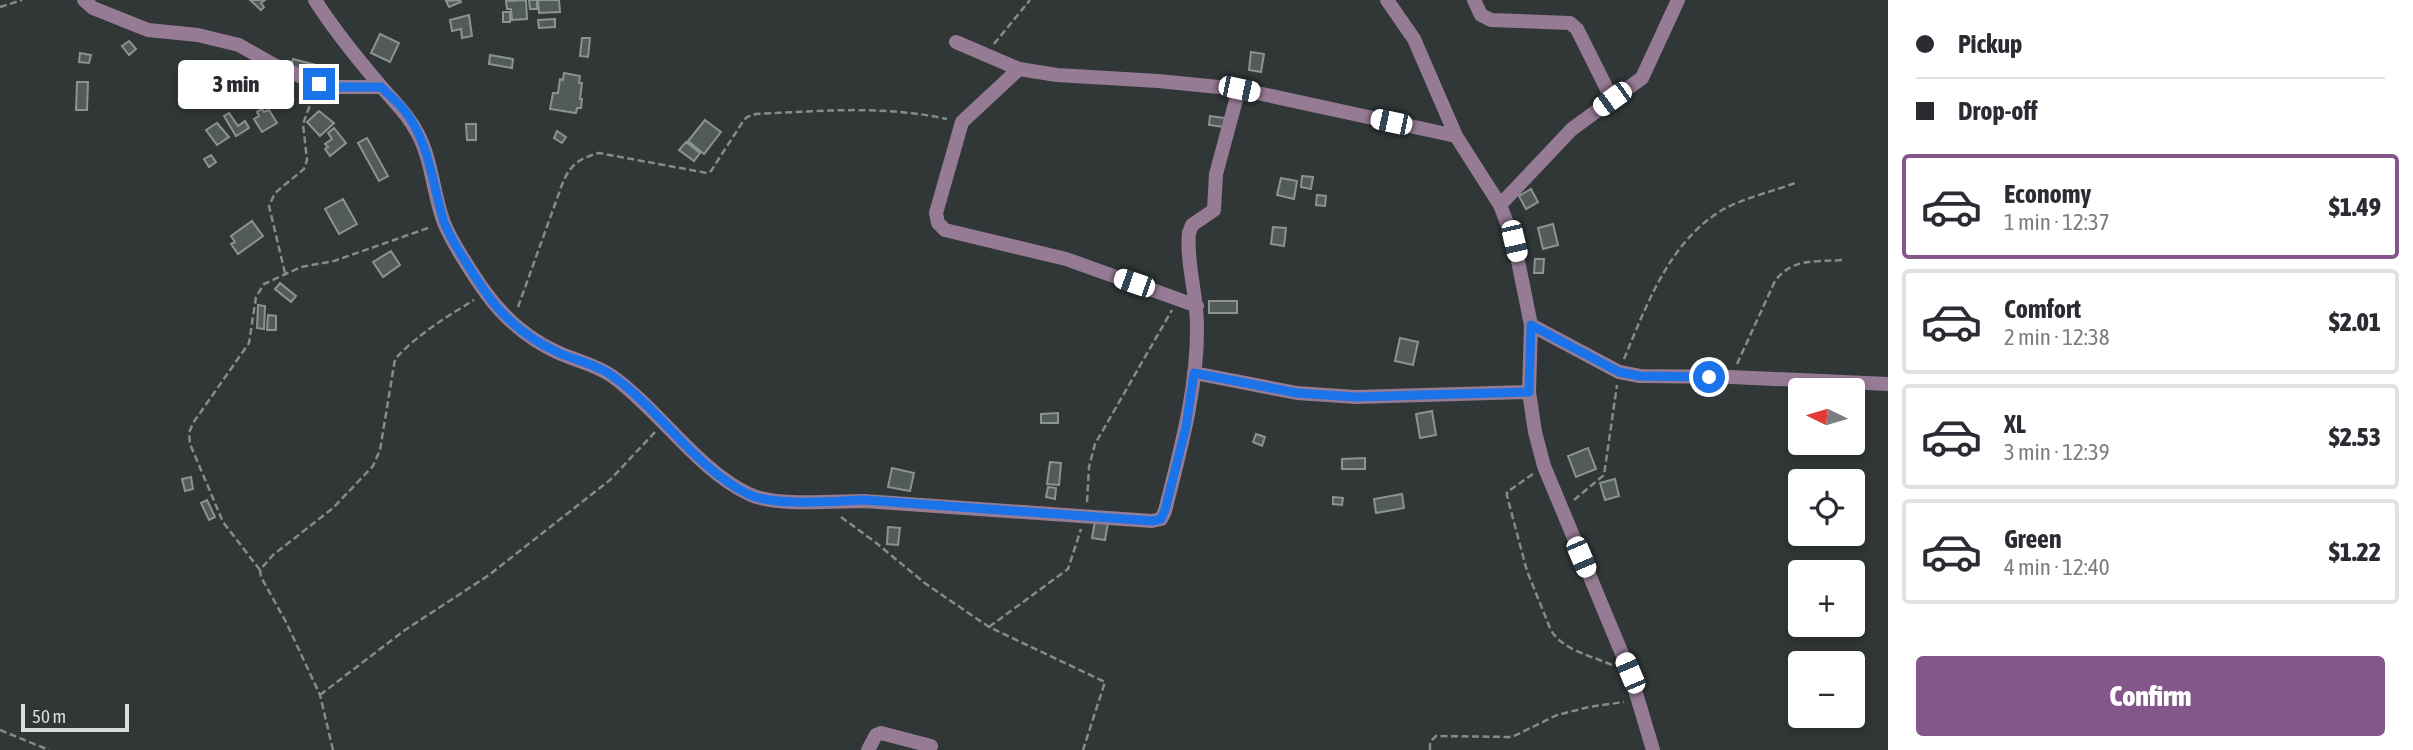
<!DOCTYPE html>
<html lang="en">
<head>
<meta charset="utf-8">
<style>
	:root { --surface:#fff; --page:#f2f2f3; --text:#2b2b33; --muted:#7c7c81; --line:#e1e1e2; --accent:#855689 }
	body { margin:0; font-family:"Asap Condensed",sans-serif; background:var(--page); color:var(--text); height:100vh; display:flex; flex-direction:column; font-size:26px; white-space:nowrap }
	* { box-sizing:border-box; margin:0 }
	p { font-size:23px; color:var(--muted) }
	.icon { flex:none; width:38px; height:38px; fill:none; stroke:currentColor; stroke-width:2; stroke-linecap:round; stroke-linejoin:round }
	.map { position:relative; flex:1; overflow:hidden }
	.details { display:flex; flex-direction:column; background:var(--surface); width:525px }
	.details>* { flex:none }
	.guide { display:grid; align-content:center; height:154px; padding:0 28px; background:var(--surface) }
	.needle { width:46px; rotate:275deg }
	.fabs { position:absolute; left:1788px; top:378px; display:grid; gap:14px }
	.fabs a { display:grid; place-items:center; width:77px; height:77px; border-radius:7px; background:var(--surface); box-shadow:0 4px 10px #0003; font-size:35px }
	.scale { position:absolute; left:21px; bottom:18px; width:108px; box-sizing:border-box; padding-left:7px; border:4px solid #d9dddd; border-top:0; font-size:19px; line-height:24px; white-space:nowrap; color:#d9dddd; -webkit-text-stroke:5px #303736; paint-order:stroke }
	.end { position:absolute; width:32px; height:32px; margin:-16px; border:9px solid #1a73e8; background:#fff; box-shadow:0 0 0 4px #fff }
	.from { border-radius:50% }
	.bubble { position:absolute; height:49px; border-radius:7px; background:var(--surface); box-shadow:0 4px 10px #0003; font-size:23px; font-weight:800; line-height:49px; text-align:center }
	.car { position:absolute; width:21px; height:42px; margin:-21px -10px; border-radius:9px; box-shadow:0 0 5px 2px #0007; background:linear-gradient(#fff 24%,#345 0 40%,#fff 0 76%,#345 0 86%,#fff 0) }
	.guide b { display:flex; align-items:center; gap:24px; height:66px; font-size:26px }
	.guide b+b { border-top:2px solid var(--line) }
	.guide i { width:18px; height:18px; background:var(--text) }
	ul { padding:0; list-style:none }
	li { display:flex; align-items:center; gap:21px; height:105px; margin:0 14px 10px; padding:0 14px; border:4px solid var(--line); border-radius:7px }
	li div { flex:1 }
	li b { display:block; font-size:26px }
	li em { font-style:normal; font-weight:800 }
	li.current { border-color:var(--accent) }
	li>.icon { width:63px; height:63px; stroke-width:1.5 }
	.primary-button { display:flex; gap:14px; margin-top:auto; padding:14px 28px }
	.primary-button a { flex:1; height:80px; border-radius:7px; background:var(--accent); color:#fff; font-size:28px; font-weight:800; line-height:80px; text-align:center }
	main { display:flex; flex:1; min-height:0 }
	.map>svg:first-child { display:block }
</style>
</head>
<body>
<main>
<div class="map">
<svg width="1888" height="750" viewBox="0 0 1888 750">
	<rect width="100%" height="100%" fill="#303736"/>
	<path fill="#535b5a" stroke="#8b9392" stroke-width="2" d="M 250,0 L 265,0 L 261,3 L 264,7 L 261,10 Z
		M 460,0 L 461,2 L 449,7 L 446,1 Z
		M 526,0 L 527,19 L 512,20 L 511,9 L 507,9 L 506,1 Z
		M 529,0 L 537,0 L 537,9 L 530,9 Z
		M 538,0 L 559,0 L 560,12 L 539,13 Z
		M 503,12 L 510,12 L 510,22 L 503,22 Z
		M 469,15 L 472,36 L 462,38 L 461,29 L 452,31 L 450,20 Z
		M 555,19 L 555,27 L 539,28 L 538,20 Z
		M 380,34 L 399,43 L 390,62 L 371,53 Z
		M 582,38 L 590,38 L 588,57 L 580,56 Z
		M 129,41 L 136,49 L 129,55 L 122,46 Z
		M 1251,52 L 1264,54 L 1261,72 L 1249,70 Z
		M 80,53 L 91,55 L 89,63 L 79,62 Z
		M 490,55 L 513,59 L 512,68 L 489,64 Z
		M 293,59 L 316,65 L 313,74 L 290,68 Z
		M 564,73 L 580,76 L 579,83 L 582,83 L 580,99 L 582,99 L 581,108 L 577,108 L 576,113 L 550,109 L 553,93 L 558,93 L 560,79 L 563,80 Z
		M 276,79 L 281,86 L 269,94 L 264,86 Z
		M 77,82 L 88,82 L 87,110 L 76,110 Z
		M 262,109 L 264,112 L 269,110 L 277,123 L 262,132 L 254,119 L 259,116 L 257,112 Z
		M 319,111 L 334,123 L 320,136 L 307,122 Z
		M 229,113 L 238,126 L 245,121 L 249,128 L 236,136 L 224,116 Z
		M 1210,116 L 1225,118 L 1224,127 L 1209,125 Z
		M 705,120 L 721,132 L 704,154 L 688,141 Z
		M 217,123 L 229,137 L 217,145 L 206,130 Z
		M 466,124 L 476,124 L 476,140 L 467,140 Z
		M 334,128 L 346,143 L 330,156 L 325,149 L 328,147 L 325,144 L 332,139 L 328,133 Z
		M 557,131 L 566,137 L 562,143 L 554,138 Z
		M 367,138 L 388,176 L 379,181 L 358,143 Z
		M 686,142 L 700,153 L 694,161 L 679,150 Z
		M 211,155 L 216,162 L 209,167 L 204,159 Z
		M 1302,176 L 1313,177 L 1311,189 L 1301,187 Z
		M 1281,178 L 1297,181 L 1294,199 L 1277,195 Z
		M 1531,189 L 1538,202 L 1526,209 L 1519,196 Z
		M 1317,195 L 1326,196 L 1325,206 L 1316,205 Z
		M 343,199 L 357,224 L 339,234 L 325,209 Z
		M 252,221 L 263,236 L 238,254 L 231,244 L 235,242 L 231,236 Z
		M 1553,224 L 1558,245 L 1543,249 L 1538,228 Z
		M 1273,227 L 1286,228 L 1284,246 L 1271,244 Z
		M 391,251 L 400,265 L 383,277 L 373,262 Z
		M 1535,259 L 1544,259 L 1543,273 L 1534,273 Z
		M 280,283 L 296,296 L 291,302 L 275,289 Z
		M 1209,301 L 1237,301 L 1237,313 L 1209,313 Z
		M 258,305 L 265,306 L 264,329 L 257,328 Z
		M 268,315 L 276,316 L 276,330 L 267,330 Z
		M 1400,338 L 1418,342 L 1413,365 L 1395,361 Z
		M 1432,411 L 1436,435 L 1420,438 L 1416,414 Z
		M 1058,413 L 1058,423 L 1041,423 L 1041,414 Z
		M 1256,434 L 1265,437 L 1262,446 L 1253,442 Z
		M 1588,448 L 1596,469 L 1576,477 L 1568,456 Z
		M 1365,458 L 1365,469 L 1342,469 L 1342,459 Z
		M 1050,462 L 1061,463 L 1059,485 L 1047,484 Z
		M 892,468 L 914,473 L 910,491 L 888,487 Z
		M 191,477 L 193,489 L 185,491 L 182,479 Z
		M 1615,479 L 1619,496 L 1605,500 L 1600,483 Z
		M 1048,487 L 1056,488 L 1055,499 L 1046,497 Z
		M 1402,494 L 1404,508 L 1376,513 L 1374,499 Z
		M 1333,497 L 1343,498 L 1342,505 L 1333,504 Z
		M 207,500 L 215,517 L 209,520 L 201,503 Z
		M 1095,521 L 1108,523 L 1105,540 L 1092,538 Z
		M 888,527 L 900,528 L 898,545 L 887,544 Z"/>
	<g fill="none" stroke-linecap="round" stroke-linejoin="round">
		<path stroke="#858b8a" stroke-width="2.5" stroke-dasharray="7 3.5" stroke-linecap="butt" d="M 0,7 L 22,0
			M 994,44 L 1030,0
			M 285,273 L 269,206 L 275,193 L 304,169 L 307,160 L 303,124 L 313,97
			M 518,307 L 563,182 C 571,164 580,158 599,153 L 707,173 L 711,171 L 742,123 L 747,117 L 756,114 C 821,111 883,105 947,119
			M 1624,359 C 1647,304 1670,240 1724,209 C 1744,198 1774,191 1795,183
			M 1737,364 L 1775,281 C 1792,258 1815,262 1842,260
			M 1533,474 L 1507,492 L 1507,496 L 1527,571 L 1550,628 C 1559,649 1592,656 1612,665
			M 1574,500 L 1604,475 L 1617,385
			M 1087,502 L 1089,467 L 1095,444 L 1172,310
			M 841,517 L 875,542 L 926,584 L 989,627 L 1105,682 L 1083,750
			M 260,570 L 223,522 L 190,444 L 189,433 L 193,423 L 249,343 L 256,297 L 264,284 L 301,267 L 334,261 L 431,227
			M 989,627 L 1068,569 L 1081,529
			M 320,695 L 405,630 L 489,575 L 610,480 L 655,432
			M 0,730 L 49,750
			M 333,750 L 320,695 L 286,622 L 261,577 L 260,570 L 273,555 L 333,508 L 373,466 L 380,450 L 395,359 C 417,335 446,317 474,300
			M 1430,750 L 1430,742 L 1436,736 L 1512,737 L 1557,715 L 1589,707 L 1624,702"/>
		<path stroke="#967b95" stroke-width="14" d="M 84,0 L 93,8 L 148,30 L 198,35 L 239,45 L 274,65 L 319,84 L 337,87 L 381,87
			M 315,0 C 334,30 356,57 379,84 C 393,101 408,114 418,134 C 432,161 433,192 443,220 C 449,238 475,278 486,293 C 505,319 530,340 559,353 C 577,361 596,365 612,376 C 658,409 699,471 749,494 C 775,507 835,501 864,501 L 1152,521 L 1161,519 L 1165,511 C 1180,451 1197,391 1197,330 C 1198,297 1186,265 1189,233 L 1192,225 L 1214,210 L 1216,174 L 1239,89
			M 1387,0 L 1414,39 L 1456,136 L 1500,205 L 1514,241 L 1531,325 L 1529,392 L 1535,432 L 1544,466 L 1630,673 L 1653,750
			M 1474,0 L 1481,15 L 1491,20 L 1570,23 L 1577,29 L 1612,99
			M 956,42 L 1019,69 L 1057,75 L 1158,81 L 1239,89 L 1456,136
			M 1019,69 L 962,122 L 936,213 L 938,223 L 945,230 L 1066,259 L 1197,306
			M 1500,205 L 1572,129 L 1642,78 L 1678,0
			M 1531,325 L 1619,372 L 1640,376 L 1731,377 L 1888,384
			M 1194,373 L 1297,393 L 1356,397 L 1529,392
			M 868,750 L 876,735 L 881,733 L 931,746"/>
	</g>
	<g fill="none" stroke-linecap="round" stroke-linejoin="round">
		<path stroke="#1a73e8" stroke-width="9" d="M 319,84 L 337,87 L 381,87 C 389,95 397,102 404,110 C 429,141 432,182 443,219 C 448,236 475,277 486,293 C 504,319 529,339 559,353 C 575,360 592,363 608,373 C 658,406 693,467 748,494 C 774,507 835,501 864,500 L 1152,521 L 1161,519 L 1165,510 L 1186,427 L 1194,373 L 1297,393 L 1356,397 L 1529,392 L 1531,325 L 1619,372 L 1640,376 L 1709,377"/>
	</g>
</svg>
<div class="fabs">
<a><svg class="needle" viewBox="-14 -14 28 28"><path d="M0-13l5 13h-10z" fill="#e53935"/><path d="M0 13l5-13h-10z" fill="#7c7c81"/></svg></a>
<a><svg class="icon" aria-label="locate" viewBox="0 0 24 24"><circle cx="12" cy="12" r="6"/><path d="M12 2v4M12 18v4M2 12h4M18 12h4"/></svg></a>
<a>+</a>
<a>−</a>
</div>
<div class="scale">50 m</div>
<i class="end from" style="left:1709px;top:377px"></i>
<i class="end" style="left:319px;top:84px"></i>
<div class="bubble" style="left:178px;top:60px;width:116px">3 min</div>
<i class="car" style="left:1239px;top:89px;rotate:102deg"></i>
<i class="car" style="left:1612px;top:99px;rotate:234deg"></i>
<i class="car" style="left:1391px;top:122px;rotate:282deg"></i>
<i class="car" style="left:1514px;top:241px;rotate:167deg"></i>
<i class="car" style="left:1134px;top:283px;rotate:289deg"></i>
<i class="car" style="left:1581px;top:557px;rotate:157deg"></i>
<i class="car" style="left:1630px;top:673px;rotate:337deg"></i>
</div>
<section class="details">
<div class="guide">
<b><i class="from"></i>Pickup</b>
<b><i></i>Drop-off</b>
</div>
<ul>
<li class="current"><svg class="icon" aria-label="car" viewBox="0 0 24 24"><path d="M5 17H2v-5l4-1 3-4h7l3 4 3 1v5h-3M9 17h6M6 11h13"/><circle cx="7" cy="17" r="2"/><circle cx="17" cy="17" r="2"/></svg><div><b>Economy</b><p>1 min · 12:37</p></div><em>$1.49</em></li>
<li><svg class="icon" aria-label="car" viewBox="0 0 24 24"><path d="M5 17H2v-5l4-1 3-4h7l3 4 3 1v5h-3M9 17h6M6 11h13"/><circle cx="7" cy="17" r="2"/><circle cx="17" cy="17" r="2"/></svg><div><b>Comfort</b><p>2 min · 12:38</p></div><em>$2.01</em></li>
<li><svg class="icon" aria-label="car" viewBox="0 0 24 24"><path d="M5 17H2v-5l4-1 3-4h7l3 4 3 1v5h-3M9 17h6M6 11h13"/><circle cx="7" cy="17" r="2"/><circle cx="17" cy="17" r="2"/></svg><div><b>XL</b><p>3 min · 12:39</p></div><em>$2.53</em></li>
<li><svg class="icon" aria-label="car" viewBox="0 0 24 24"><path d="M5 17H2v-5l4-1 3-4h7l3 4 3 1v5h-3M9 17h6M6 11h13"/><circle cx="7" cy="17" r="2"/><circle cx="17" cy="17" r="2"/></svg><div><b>Green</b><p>4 min · 12:40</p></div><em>$1.22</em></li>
</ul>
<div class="primary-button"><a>Confirm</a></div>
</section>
</main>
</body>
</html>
